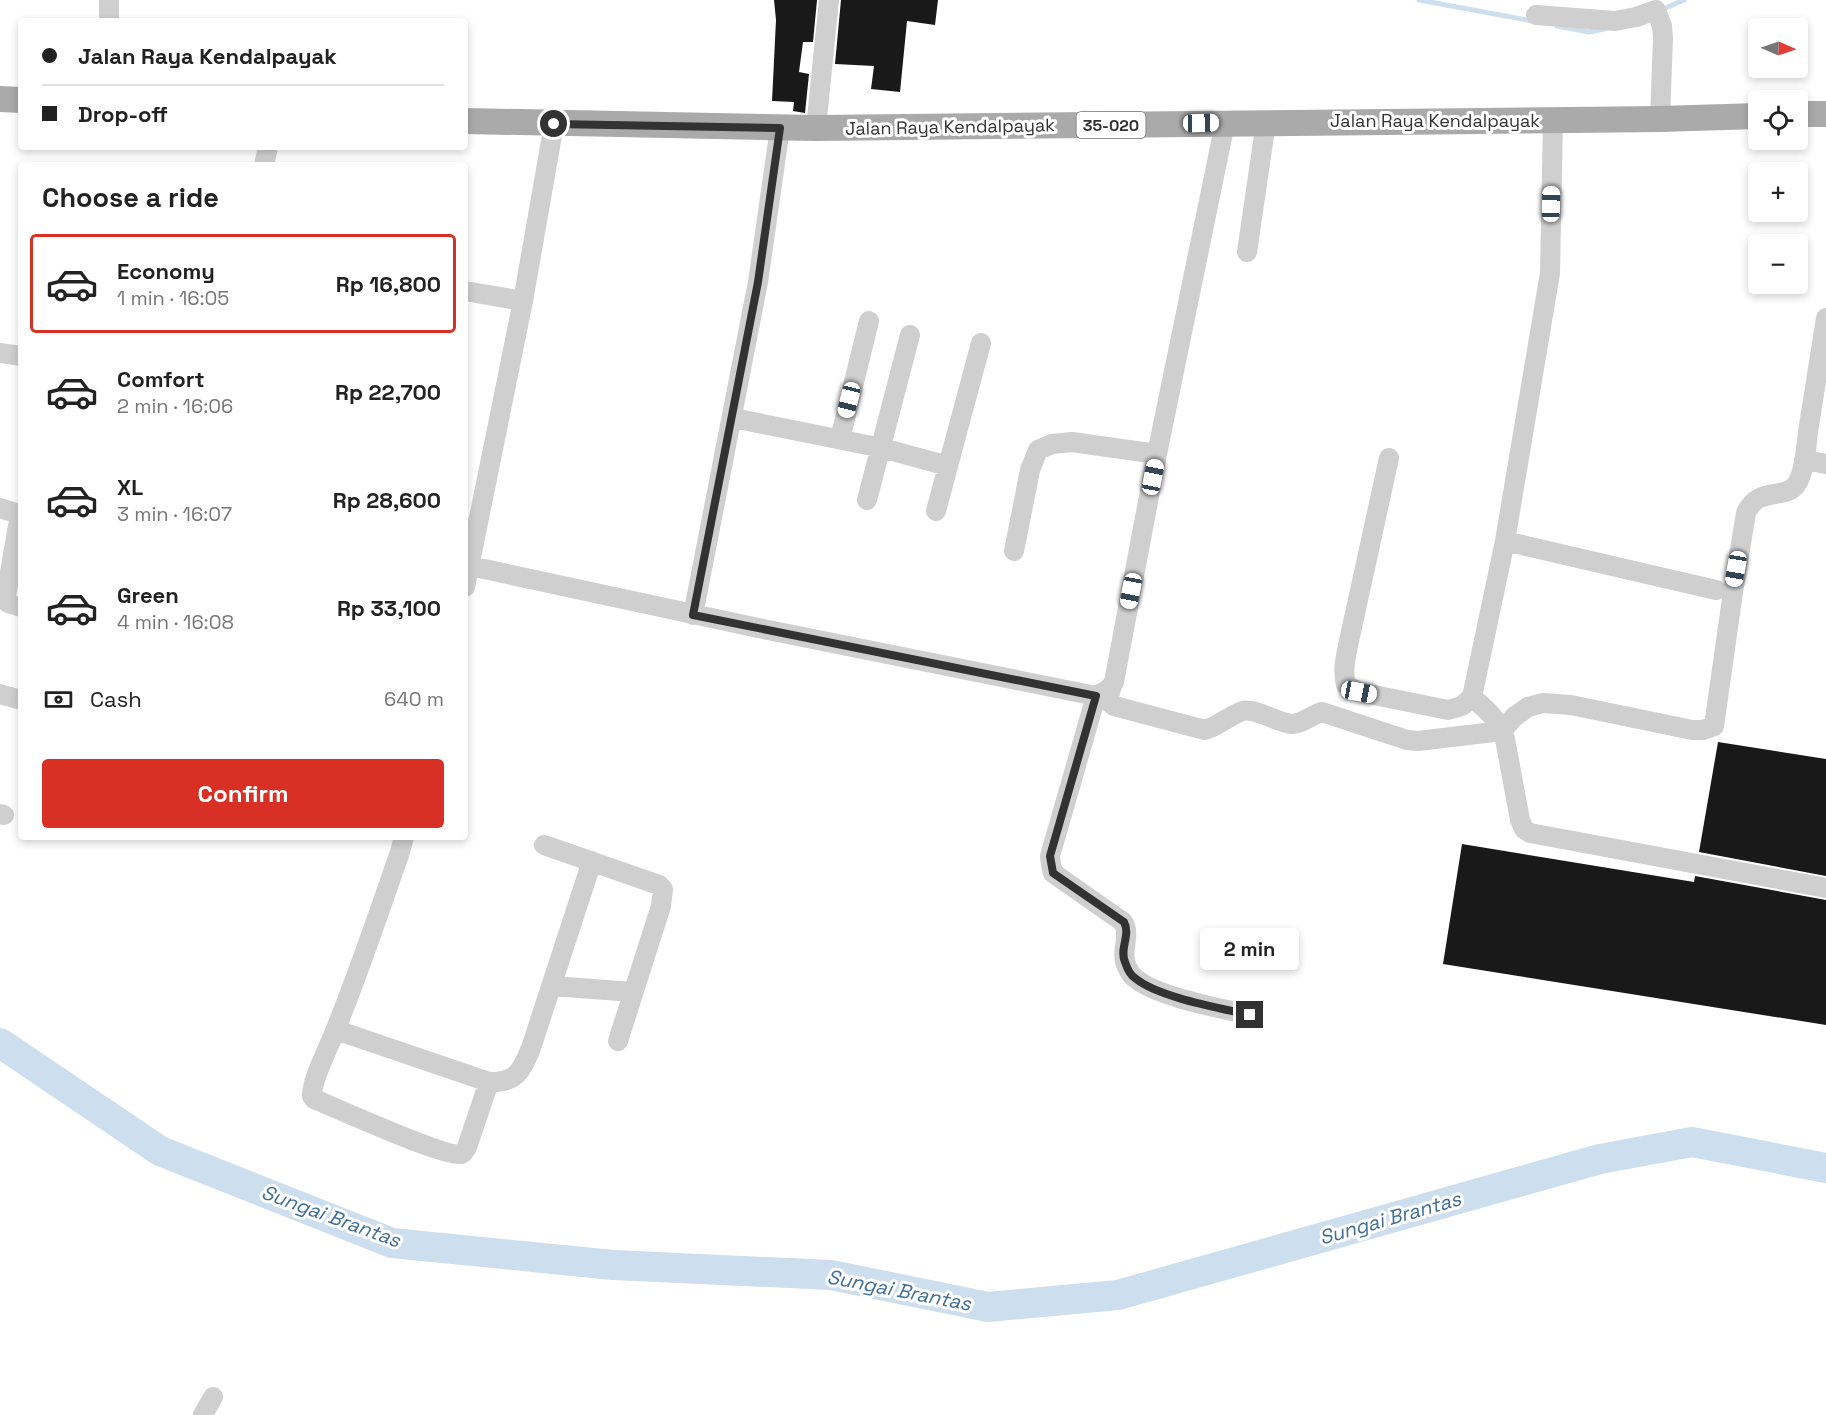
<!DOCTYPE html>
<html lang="en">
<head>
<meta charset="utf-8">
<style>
	:root { --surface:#fff; --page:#f2f2f2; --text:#222; --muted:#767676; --line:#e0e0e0; --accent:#d93025 }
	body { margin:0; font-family:"Space Grotesk",sans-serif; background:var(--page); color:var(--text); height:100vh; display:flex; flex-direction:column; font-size:22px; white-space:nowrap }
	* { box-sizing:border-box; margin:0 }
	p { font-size:20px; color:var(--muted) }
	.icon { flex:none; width:33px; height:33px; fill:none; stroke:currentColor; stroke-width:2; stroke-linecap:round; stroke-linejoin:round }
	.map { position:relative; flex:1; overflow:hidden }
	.sheet { position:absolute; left:18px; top:162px; width:450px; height:678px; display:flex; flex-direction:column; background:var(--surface); border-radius:6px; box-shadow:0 3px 9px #0003 }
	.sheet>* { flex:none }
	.hud { position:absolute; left:18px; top:18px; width:450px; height:132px; border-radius:6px; box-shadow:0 3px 9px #0003; display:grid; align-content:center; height:132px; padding:0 24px; background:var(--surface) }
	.needle { width:39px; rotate:92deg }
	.controls { position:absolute; left:1748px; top:18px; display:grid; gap:12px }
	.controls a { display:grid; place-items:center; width:60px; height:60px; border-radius:6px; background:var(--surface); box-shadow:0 3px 9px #0003; font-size:30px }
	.end { position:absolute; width:27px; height:27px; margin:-14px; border:8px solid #323232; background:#fff; box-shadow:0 0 0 3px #fff }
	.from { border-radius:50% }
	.bubble { position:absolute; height:42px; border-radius:6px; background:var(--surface); box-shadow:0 3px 9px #0003; font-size:20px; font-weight:700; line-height:42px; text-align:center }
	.car { position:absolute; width:18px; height:36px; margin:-18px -9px; border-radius:8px; box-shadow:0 0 4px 2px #0007; background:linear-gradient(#fff 24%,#345 0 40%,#fff 0 76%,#345 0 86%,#fff 0) }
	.hud b { display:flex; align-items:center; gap:21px; height:57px; font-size:22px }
	.hud b+b { border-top:2px solid var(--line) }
	.hud i { width:15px; height:15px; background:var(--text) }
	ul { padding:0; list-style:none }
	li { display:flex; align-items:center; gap:18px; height:99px; margin:0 12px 9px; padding:0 12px; border:3px solid transparent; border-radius:6px }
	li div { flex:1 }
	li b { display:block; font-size:22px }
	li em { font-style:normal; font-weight:700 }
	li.selected { border-color:var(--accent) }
	li>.icon { width:54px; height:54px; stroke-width:1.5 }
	h2 { padding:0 24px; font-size:27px; line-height:72px }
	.pay { display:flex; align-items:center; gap:15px; height:66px; padding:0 24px; font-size:22px }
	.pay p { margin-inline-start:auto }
	.action { display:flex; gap:12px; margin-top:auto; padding:12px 24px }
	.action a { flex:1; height:69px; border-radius:6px; background:var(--accent); color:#fff; font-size:24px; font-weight:700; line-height:69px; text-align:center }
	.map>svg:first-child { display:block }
</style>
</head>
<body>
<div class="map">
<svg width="1826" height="1415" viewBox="0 0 1826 1415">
	<rect width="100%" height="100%" fill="#fff"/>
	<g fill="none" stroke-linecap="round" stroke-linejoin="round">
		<path stroke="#cddfee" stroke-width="5" d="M 1419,0 L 1533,21
			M 1661,10 L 1684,0
			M 1557,26 L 1589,32 L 1604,29"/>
		<path stroke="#cddfee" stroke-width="30" d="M 0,1043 L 160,1151 L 392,1243 L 613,1265 L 831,1275 L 988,1307 L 1118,1295 L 1600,1159 L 1692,1142 L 1826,1168"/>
	</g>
	<path fill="#191919" d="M 774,0 L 817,0 L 813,42 L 803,42 L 799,72 L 809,74 L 805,113 L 793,111 L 794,102 L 772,101 L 776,20 Z
		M 841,0 L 938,0 L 935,25 L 907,21 L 900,92 L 871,89 L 874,66 L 835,64 Z
		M 1718,742 L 1826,759 L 1826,876 L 1699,852 Z
		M 1462,844 L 1694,882 L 1695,876 L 1826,900 L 1826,1025 L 1443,964 Z"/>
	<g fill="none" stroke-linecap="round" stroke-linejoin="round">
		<path stroke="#cfcfcf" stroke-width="20" d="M 1536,15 L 1615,21 L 1636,17 L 1656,10 L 1662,26 L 1663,38 L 1660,119
			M 109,21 L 109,0
			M 816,128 L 829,0
			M 264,165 L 268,147
			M 1247,252 L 1266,122
			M 465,291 L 523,301
			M 0,353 L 21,356
			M 733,418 L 882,448 L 948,466 L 981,343
			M 840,439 L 869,321
			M 1389,458 L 1349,641 C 1346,656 1342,670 1346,685 L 1359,692 L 1448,710 L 1462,706 L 1472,697 L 1505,541 L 1550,273 L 1553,120
			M 1804,460 L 1826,464
			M 867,500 L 910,335
			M 0,508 L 16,513 L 19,520 L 6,596 L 8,603 L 21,607
			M 936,511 L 948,466
			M 1505,541 L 1716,590
			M 1014,551 L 1030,470 L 1038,450 L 1052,444 L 1072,442 L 1157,454
			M 470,566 L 763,629 L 1096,696 C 1104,692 1109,690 1114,682 L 1157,454 L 1225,123
			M 465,587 L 523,301 L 554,124
			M 693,615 L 758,282 L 780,128
			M 1112,685 L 1108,701 L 1114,706 L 1205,730 C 1219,726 1230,715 1243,711 C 1256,708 1278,723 1292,724 C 1303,724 1311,715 1322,712 L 1407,740 L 1418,741 L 1502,731 L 1514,717 L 1528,707 L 1543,703 L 1571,705 L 1692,730 L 1703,730 L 1714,726 L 1733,592 L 1746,513 C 1758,486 1785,500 1796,485 C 1805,473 1806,447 1808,432 C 1814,394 1820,356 1826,318
			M 0,694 L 21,700
			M 1096,696 L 1050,856 L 1051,865 L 1053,873 L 1123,922 C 1132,936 1119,952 1127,967 C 1129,970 1131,976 1135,978 C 1157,997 1220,1008 1250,1015
			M 1472,697 C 1486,709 1499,720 1505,739 L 1520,820 L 1524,829 L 1530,833 L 1826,888
			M 0,814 L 4,815
			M 404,837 L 400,852 C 379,912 359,972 335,1031 C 329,1047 311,1081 312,1096 L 314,1099 C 334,1107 446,1158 461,1154 C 464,1153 465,1150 467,1147 L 489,1082
			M 544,845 L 659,885 L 663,889 L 661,906 L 618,1041
			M 552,986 L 633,992
			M 336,1030 L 489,1082 C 517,1083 521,1071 531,1048 L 592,861
			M 203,1415 L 213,1397"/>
		<path stroke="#aaa" stroke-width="26" d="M 0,99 L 21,100
			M 1797,114 L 1826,114
			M 465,121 L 816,128 L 1660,119 L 1758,116"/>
	</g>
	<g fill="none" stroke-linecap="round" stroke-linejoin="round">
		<path stroke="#323232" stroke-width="8" d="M 554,124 L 780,128 L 758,282 L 693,615 L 1096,696 L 1050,856 L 1053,873 L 1124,922 C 1131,935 1119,949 1125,962 C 1127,968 1130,975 1135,978 C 1157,997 1220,1008 1250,1015"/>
	</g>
	<g text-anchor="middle" stroke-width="6" stroke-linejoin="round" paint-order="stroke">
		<rect fill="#fff" stroke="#707070" stroke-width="1.5" x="1076.5" y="112" width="69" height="26" rx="4.5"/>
		<g font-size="16" font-weight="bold" fill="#323232">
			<text x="1111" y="131">35-020</text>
		</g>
		<g font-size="18" fill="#323232" stroke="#fff">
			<text x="1435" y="127">Jalan Raya Kendalpayak</text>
			<text transform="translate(950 127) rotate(-1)" y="6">Jalan Raya Kendalpayak</text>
		</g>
		<g font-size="20" font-style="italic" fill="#3e6e96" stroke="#fff">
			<text transform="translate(331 1216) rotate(20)" y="7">Sungai Brantas</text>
			<text transform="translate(1390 1218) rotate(-16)" y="7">Sungai Brantas</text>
			<text transform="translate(899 1290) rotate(11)" y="7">Sungai Brantas</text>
		</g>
	</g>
</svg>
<div class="controls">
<a><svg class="needle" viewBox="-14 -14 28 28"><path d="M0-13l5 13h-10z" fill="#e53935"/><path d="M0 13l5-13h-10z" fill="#767676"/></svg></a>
<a><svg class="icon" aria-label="locate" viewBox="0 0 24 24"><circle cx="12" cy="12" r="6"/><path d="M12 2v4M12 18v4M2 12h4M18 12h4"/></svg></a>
<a>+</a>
<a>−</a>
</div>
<i class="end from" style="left:554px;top:124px"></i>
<i class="end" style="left:1250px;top:1015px"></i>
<div class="bubble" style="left:1200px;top:928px;width:99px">2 min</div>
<i class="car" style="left:1201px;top:123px;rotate:89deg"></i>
<i class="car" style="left:1551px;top:204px;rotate:1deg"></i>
<i class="car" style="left:849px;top:400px;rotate:194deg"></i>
<i class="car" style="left:1153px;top:477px;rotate:11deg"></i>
<i class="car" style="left:1736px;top:569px;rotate:190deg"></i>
<i class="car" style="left:1131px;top:591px;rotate:191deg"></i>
<i class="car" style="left:1359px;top:692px;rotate:101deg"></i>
<div class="hud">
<b><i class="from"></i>Jalan Raya Kendalpayak</b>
<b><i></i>Drop-off</b>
</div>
<section class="sheet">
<h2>Choose a ride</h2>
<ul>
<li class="selected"><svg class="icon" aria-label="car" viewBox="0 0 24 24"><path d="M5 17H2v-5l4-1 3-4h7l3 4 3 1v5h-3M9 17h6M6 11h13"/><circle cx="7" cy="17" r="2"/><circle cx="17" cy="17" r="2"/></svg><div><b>Economy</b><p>1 min · 16:05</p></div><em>Rp 16,800</em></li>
<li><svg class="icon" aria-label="car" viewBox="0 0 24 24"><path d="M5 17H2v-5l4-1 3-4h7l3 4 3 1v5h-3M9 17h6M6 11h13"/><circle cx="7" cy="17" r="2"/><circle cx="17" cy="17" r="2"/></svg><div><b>Comfort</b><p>2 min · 16:06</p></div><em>Rp 22,700</em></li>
<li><svg class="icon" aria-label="car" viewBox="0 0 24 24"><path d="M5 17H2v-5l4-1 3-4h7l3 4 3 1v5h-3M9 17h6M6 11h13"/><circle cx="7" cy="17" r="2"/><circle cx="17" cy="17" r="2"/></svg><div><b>XL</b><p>3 min · 16:07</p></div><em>Rp 28,600</em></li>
<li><svg class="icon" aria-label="car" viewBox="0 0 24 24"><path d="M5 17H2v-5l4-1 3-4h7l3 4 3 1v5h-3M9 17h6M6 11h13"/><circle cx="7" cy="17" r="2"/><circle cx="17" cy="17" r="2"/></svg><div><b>Green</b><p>4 min · 16:08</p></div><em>Rp 33,100</em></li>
</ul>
<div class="pay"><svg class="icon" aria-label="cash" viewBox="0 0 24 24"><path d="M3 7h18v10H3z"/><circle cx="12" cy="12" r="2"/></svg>Cash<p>640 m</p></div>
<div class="action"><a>Confirm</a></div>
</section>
</div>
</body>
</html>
